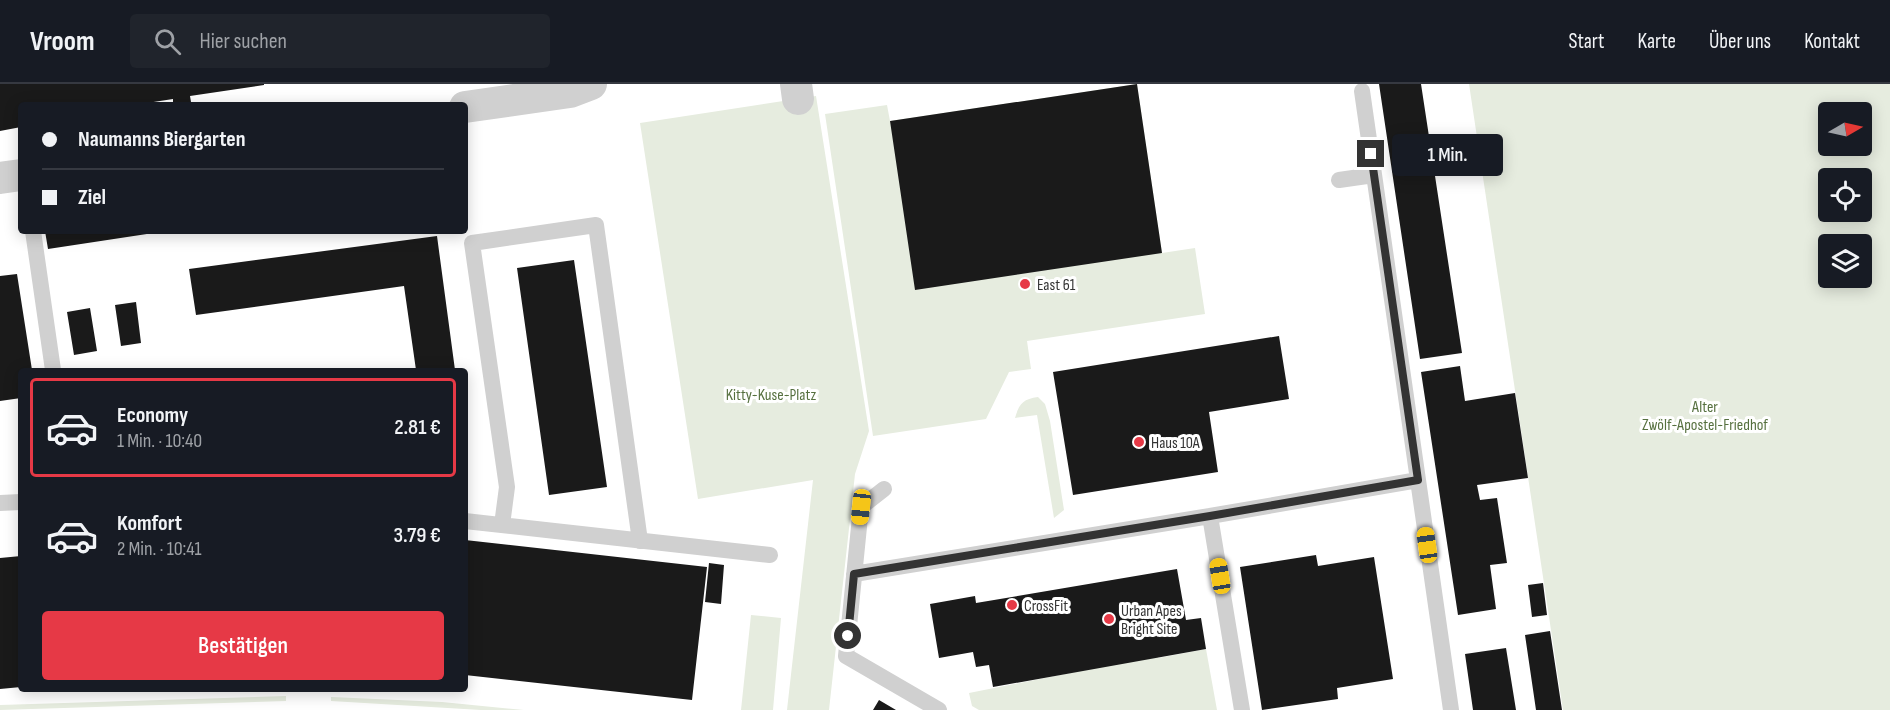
<!DOCTYPE html>
<html lang="de">
<head>
<meta charset="utf-8">
<style>
	:root { --surface:#171b24; --page:#20242c; --text:#f1f3f6; --muted:#9ea1a6; --line:#363941; --accent:#e63946 }
	body { margin:0; font-family:"Sofia Sans Condensed",sans-serif; background:var(--page); color:var(--text); height:100vh; display:flex; flex-direction:column; font-size:22px; white-space:nowrap }
	* { box-sizing:border-box; margin:0 }
	p { font-size:20px; color:var(--muted) }
	.icon { flex:none; width:33px; height:33px; fill:none; stroke:currentColor; stroke-width:2; stroke-linecap:round; stroke-linejoin:round }
	.map { position:relative; flex:1; overflow:hidden }
	.details { position:absolute; left:18px; top:284px; width:450px; height:324px; display:flex; flex-direction:column; background:var(--surface); border-radius:6px; box-shadow:0 3px 15px #0003 }
	.details>* { flex:none }
	.top-card { position:absolute; left:18px; top:18px; width:450px; height:132px; border-radius:6px; box-shadow:0 3px 15px #0003; display:grid; align-content:center; height:132px; padding:0 24px; background:var(--surface) }
	.needle { width:39px; rotate:81deg }
	.controls { position:absolute; left:1818px; top:18px; display:grid; gap:12px }
	.controls a { display:grid; place-items:center; width:54px; height:54px; border-radius:6px; background:var(--surface); box-shadow:0 3px 15px #0003; font-size:30px }
	.end { position:absolute; width:27px; height:27px; margin:-14px; border:8px solid #333; background:#fff; box-shadow:0 0 0 3px #fff }
	.from { border-radius:50% }
	.bubble { position:absolute; height:42px; border-radius:6px; background:var(--surface); box-shadow:0 3px 15px #0003; font-size:20px; font-weight:600; line-height:42px; text-align:center }
	.car { position:absolute; width:18px; height:36px; margin:-18px -9px; border-radius:8px; box-shadow:0 0 4px 2px #0007; background:linear-gradient(#f5c518 24%,#345 0 40%,#f5c518 0 76%,#345 0 86%,#f5c518 0) }
	.top-card b { display:flex; align-items:center; gap:21px; height:57px; font-size:22px }
	.top-card b+b { border-top:2px solid var(--line) }
	.top-card i { width:15px; height:15px; background:var(--text) }
	ul { padding:10px 0 0; list-style:none }
	li { display:flex; align-items:center; gap:18px; height:99px; margin:0 12px 9px; padding:0 12px; border:3px solid transparent; border-radius:6px }
	li div { flex:1 }
	li b { display:block; font-size:22px }
	li em { font-style:normal; font-weight:600 }
	li.on { border-color:var(--accent) }
	li>.icon { width:54px; height:54px; stroke-width:1.5 }
	.primary-button { display:flex; gap:12px; margin-top:auto; padding:12px 24px }
	.primary-button a { flex:1; height:69px; border-radius:6px; background:var(--accent); color:#fff; font-size:24px; font-weight:600; line-height:69px; text-align:center }
	header { display:flex; align-items:center; gap:36px; box-sizing:border-box; height:84px; padding:0 30px; background:var(--surface); border-bottom:2px solid var(--line) }
	header strong { font-size:28px }
	nav { display:flex; gap:33px; margin-inline-start:auto; font-size:21px }
	.search { width:420px; height:54px; background:var(--page); display:flex; align-items:center; gap:15px; box-sizing:border-box; padding:0 21px; border-radius:6px; color:var(--muted); font-size:22px }
	.map>svg:first-child { display:block }
</style>
</head>
<body>
<header>
<strong>Vroom</strong>
<div class="search"><svg class="icon" aria-label="search" viewBox="0 0 24 24"><circle cx="10" cy="10" r="6"/><path d="M15 15l6 6"/></svg>Hier suchen</div>
<nav><a>Start</a><a>Karte</a><a>Über uns</a><a>Kontakt</a></nav>
</header>
<div class="map">
<svg width="1890" height="626" viewBox="0 0 1890 626">
	<rect width="100%" height="100%" fill="#fff"/>
	<path fill="#e6ecdf" fill-rule="evenodd" d="M 1137,0 L 1162,169 L 1195,164 L 1205,230 L 1027,257 L 1031,285 L 1009,288 L 986,335 L 873,352 L 825,30 L 887,21 L 890,37 Z
		M 1469,0 L 1890,0 L 1890,626 L 1563,626 ZM 1828,28 L 1862,28 L 1862,62 L 1828,62 ZM 1828,94 L 1862,94 L 1862,128 L 1828,128 ZM 1828,160 L 1862,160 L 1862,194 L 1828,194 Z
		M 816,12 L 869,347 L 855,390 L 829,626 L 787,626 L 813,396 L 698,415 L 640,39 Z
		M 1038,313 L 1045,320 L 1050,337 L 1064,426 L 1054,434 L 1037,331 L 1015,334 C 1019,320 1023,315 1038,313 Z
		M 1144,491 L 1158,574 L 1206,565 L 1217,626 L 979,626 L 972,622 L 969,609 L 1075,588 Z
		M 751,531 L 781,534 L 773,626 L 741,626 Z
		M 286,612 L 286,617 L 0,626 L 0,621 Z
		M 331,613 L 442,618 L 524,626 L 481,626 L 331,617 Z"/>
	<path fill="#1a1a1a" d="M 0,0 L 264,0 L 264,1 L 190,12 L 191,18 L 173,21 L 173,15 L 134,21 L 21,21 L 21,43 L 0,47 Z
		M 1137,0 L 1162,169 L 915,206 L 890,37 Z
		M 1379,0 L 1421,0 L 1462,269 L 1420,275 Z
		M 45,147 L 160,147 L 160,148 L 48,165 Z
		M 437,152 L 455,286 L 416,286 L 404,202 L 196,231 L 189,185 Z
		M 574,176 L 607,403 L 549,411 L 517,184 Z
		M 17,190 L 32,286 L 21,286 L 21,314 L 0,317 L 0,192 Z
		M 136,218 L 141,259 L 121,262 L 115,221 Z
		M 90,224 L 97,267 L 74,271 L 67,228 Z
		M 1279,252 L 1289,315 L 1209,328 L 1218,388 L 1073,411 L 1053,288 Z
		M 1460,282 L 1465,317 L 1515,309 L 1528,394 L 1477,401 L 1480,416 L 1497,414 L 1507,479 L 1490,481 L 1496,525 L 1458,531 L 1421,288 Z
		M 465,456 L 707,483 L 692,616 L 465,591 Z
		M 1316,471 L 1318,482 L 1374,473 L 1393,595 L 1337,604 L 1338,615 L 1262,626 L 1240,483 Z
		M 21,472 L 21,603 L 0,605 L 0,474 Z
		M 709,479 L 724,481 L 721,520 L 705,518 Z
		M 1177,485 L 1186,536 L 1201,534 L 1206,565 L 993,603 L 989,581 L 976,583 L 973,568 L 939,574 L 930,520 L 975,512 L 976,519 Z
		M 1543,499 L 1547,531 L 1532,533 L 1528,501 Z
		M 1550,547 L 1562,626 L 1536,626 L 1525,551 Z
		M 1506,564 L 1516,626 L 1473,626 L 1465,570 Z
		M 879,616 L 896,626 L 873,626 Z"/>
	<g fill="none" stroke-linecap="round" stroke-linejoin="round">
		<path stroke="#d0d0d0" stroke-width="16" d="M 1362,7 L 1418,396
			M 1339,96 L 1374,91
			M 33,147 L 53,286
			M 884,405 L 861,423 L 846,572 L 939,626
			M 0,419 L 21,418
			M 1210,432 L 1242,626
			M 465,437 L 770,471
			M 502,441 L 507,403 L 472,159 L 596,141 L 640,457
			M 854,490 L 1210,432 L 1418,396 L 1451,626"/>
		<path stroke="#d0d0d0" stroke-width="32" d="M 796,0 L 798,15
			M 465,23 L 570,8 L 591,0
			M 0,94 L 21,91"/>
	</g>
	<g fill="none" stroke-linecap="round" stroke-linejoin="round">
		<path stroke="#333" stroke-width="8" d="M 848,552 L 854,490 L 1210,432 L 1418,396 L 1371,70"/>
	</g>
	<g fill="#e63946" stroke="#fff" stroke-width="2">
		<circle cx="1025" cy="200" r="6"/>
		<circle cx="1139" cy="358" r="6"/>
		<circle cx="1012" cy="521" r="6"/>
		<circle cx="1109" cy="535" r="6"/>
	</g>
	<g text-anchor="middle" stroke-width="6" stroke-linejoin="round" paint-order="stroke">
		<g font-size="16" fill="#333" stroke="#fff" text-anchor="start">
			<text x="1037" y="206">East 61</text>
			<text x="1151" y="364">Haus 10A</text>
			<text x="1024" y="527">CrossFit</text>
			<text x="1121" y="532">Urban Apes<tspan x="1121" dy="18">Bright Site</tspan></text>
		</g>
		<g font-size="16" fill="#56703f" stroke="#fff">
			<text x="771" y="316">Kitty-Kuse-Platz</text>
			<text x="1705" y="328">Alter<tspan x="1705" dy="18">Zwölf-Apostel-Friedhof</tspan></text>
		</g>
	</g>
</svg>
<div class="controls">
<a><svg class="needle" viewBox="-14 -14 28 28"><path d="M0-13l5 13h-10z" fill="#e53935"/><path d="M0 13l5-13h-10z" fill="#9ea1a6"/></svg></a>
<a><svg class="icon" aria-label="locate" viewBox="0 0 24 24"><circle cx="12" cy="12" r="6"/><path d="M12 2v4M12 18v4M2 12h4M18 12h4"/></svg></a>
<a><svg class="icon" aria-label="layers" viewBox="0 0 24 24"><path d="M12 4l9 5-9 5-9-5zM3 14l9 5 9-5"/></svg></a>
</div>
<i class="end from" style="left:848px;top:552px"></i>
<i class="end" style="left:1371px;top:70px"></i>
<div class="bubble" style="left:1392px;top:50px;width:111px">1 Min.</div>
<i class="car" style="left:861px;top:423px;rotate:186deg"></i>
<i class="car" style="left:1427px;top:461px;rotate:352deg"></i>
<i class="car" style="left:1220px;top:492px;rotate:351deg"></i>
<div class="top-card">
<b><i class="from"></i>Naumanns Biergarten</b>
<b><i></i>Ziel</b>
</div>
<section class="details">
<ul>
<li class="on"><svg class="icon" aria-label="car" viewBox="0 0 24 24"><path d="M5 17H2v-5l4-1 3-4h7l3 4 3 1v5h-3M9 17h6M6 11h13"/><circle cx="7" cy="17" r="2"/><circle cx="17" cy="17" r="2"/></svg><div><b>Economy</b><p>1 Min. · 10:40</p></div><em>2.81 €</em></li>
<li><svg class="icon" aria-label="car" viewBox="0 0 24 24"><path d="M5 17H2v-5l4-1 3-4h7l3 4 3 1v5h-3M9 17h6M6 11h13"/><circle cx="7" cy="17" r="2"/><circle cx="17" cy="17" r="2"/></svg><div><b>Komfort</b><p>2 Min. · 10:41</p></div><em>3.79 €</em></li>
</ul>
<div class="primary-button"><a>Bestätigen</a></div>
</section>
</div>
</body>
</html>
